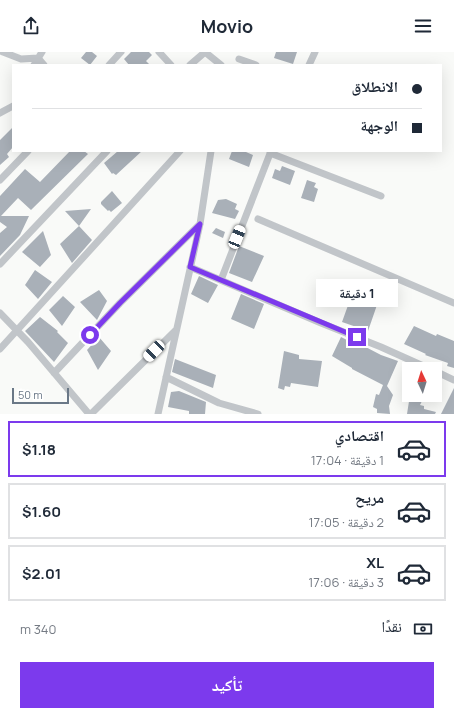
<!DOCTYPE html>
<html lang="ar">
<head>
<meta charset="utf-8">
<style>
	:root { --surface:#fff; --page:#f2f2f3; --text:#1f2937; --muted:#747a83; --line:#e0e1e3; --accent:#7c3aed }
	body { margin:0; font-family:Manrope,"Noto Naskh Arabic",sans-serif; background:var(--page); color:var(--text); direction:rtl; height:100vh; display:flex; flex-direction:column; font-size:15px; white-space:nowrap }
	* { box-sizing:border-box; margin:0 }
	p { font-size:13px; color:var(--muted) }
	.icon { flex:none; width:22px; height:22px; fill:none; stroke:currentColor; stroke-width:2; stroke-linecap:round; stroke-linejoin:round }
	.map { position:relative; height:362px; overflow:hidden; direction:ltr }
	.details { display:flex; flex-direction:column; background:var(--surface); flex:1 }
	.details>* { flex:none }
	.top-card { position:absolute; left:12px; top:12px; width:430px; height:88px; border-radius:0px; box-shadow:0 4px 16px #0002; direction:rtl; display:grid; align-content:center; height:88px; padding:0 20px; background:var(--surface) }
	.needle { width:26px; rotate:356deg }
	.controls { position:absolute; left:402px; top:310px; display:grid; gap:8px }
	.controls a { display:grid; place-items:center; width:40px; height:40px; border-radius:0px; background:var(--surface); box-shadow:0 4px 16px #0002; font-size:20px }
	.scale { position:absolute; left:12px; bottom:10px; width:57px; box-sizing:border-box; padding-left:4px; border:2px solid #6a7887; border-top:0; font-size:11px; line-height:14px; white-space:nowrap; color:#6a7887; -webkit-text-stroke:3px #fff; paint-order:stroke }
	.end { position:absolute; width:18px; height:18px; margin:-9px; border:5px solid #7c3aed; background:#fff; box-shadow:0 0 0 2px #fff }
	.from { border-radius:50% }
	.bubble { position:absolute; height:28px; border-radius:0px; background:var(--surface); box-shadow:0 4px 16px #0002; font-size:13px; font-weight:700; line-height:28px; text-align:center; direction:rtl }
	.car { position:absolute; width:12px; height:24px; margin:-12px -6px; border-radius:5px; box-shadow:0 0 3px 1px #0007; background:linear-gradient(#fff 24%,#345 0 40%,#fff 0 76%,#345 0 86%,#fff 0) }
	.top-card b { display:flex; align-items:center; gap:14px; height:38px; font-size:15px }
	.top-card b+b { border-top:1px solid var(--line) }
	.top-card i { width:10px; height:10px; background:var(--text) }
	ul { padding:7px 0 0; list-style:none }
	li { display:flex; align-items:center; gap:12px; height:56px; margin:0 8px 6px; padding:0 12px; border:2px solid var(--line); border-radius:0px }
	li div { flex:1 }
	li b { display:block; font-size:15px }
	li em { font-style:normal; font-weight:700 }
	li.active { border-color:var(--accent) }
	li>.icon { width:36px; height:36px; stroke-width:1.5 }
	.pay { display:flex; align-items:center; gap:10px; height:44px; padding:0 20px; font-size:15px }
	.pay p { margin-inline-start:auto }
	.cta { display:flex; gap:8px; margin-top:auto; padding:8px 20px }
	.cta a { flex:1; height:46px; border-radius:0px; background:var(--accent); color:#fff; font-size:16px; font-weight:700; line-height:46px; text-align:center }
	header { display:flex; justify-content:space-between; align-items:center; height:52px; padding:0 20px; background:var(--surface); font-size:18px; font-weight:700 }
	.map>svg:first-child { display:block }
</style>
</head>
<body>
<header><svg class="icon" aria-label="menu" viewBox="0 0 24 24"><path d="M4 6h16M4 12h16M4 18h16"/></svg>Movio<svg class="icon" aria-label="share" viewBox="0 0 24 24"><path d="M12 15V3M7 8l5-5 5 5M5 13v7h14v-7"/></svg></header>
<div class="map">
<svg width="454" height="362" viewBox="0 0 454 362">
	<rect width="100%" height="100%" fill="#f9faf8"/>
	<path fill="#a9b0b8" d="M 86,0 L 92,0 L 97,4 L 90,13 L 81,6 Z
		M 131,0 L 149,0 L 152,3 L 146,9 L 150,13 L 129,13 L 124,7 Z
		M 276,0 L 297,0 L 293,12 L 274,6 Z
		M 13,75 L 13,95 L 7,102 L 9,105 L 0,113 L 0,88 Z
		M 70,99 L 84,99 L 88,102 L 31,158 L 18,146 L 1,164 L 29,164 L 20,183 L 0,204 L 0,181 L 7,175 L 0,170 L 0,144 L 25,117 L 40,130 Z
		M 118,99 L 142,99 L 116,123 L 113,121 L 112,122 L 104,111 Z
		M 232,99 L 246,99 L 246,100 L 253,103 L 249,115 L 229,107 Z
		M 282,114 L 295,119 L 290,133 L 272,126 L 275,117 L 280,119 Z
		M 307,128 L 316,131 L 314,135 L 318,137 L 314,150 L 301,146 Z
		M 112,139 L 122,151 L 111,160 L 109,158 L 108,159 L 101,152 L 101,150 Z
		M 226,147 L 237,152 L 235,157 L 239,159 L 235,167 L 212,161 L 218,148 Z
		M 91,157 L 79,174 L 65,159 Z
		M 79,174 L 92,188 L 72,211 L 60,192 Z
		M 216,176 L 225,180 L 223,186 L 212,181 Z
		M 43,179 L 51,203 L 40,215 L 22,200 Z
		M 239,194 L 264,204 L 252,230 L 229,221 Z
		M 35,218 L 52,230 L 38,247 L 25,233 Z
		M 199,224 L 218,233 L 208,251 L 191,242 Z
		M 99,238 L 107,249 L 97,268 L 80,250 Z
		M 241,242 L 264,252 L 254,277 L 231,267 Z
		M 63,244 L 75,255 L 62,274 L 49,258 Z
		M 351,245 L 377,253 L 368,279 L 342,270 Z
		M 40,265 L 58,279 L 57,280 L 68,291 L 54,310 L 25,279 Z
		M 414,274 L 436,284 L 437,282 L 454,289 L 454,316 L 447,314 L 448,311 L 425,303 L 426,302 L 404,292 Z
		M 99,285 L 111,299 L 98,318 L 87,298 Z
		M 341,285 L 357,293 L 358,291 L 381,303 L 398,309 L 387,334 L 393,343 L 389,354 L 390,362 L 377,361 L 377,357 L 373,355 L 376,342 L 379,343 L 383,333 L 352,317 L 352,316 L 332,304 Z
		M 284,299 L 299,303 L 299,307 L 322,309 L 318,335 L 291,331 L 290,335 L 285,334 L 284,338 L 278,336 Z
		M 175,307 L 216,323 L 213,336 L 172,320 Z
		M 454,336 L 454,362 L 441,362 Z
		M 179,339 L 206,350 L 205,362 L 189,362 L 189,359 L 168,355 L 171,340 Z
		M 410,343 L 425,343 L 420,353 L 424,354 L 424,357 L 436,360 L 435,362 L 407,362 Z"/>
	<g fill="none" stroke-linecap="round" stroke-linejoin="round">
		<path stroke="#c1c5c9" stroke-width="7" d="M 3,0 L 21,7 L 38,6 L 44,13
			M 159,0 L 171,13
			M 205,0 L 221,13
			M 239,7 L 256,13
			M 34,13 L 42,0
			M 109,13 L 121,0
			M 190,13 L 205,0
			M 309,13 L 315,0
			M 0,61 L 13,54
			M 270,101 L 381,144
			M 0,128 L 28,99
			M 258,167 L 454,251
			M 0,212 L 107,99
			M 190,215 L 321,271 L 381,295 L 430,317
			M 221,228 L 271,99
			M 0,261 L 28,290 L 89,362
			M 0,297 L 180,99
			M 435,319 L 454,328
			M 54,321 L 120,251 L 200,172
			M 166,325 L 219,351 L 258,362
			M 91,362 L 176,278
			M 158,362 L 200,172 L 211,99"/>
	</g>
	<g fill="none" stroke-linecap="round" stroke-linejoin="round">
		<path stroke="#7c3aed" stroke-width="5" d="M 90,283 L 120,251 L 200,172 L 190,215 L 357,285"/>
	</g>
</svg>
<div class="controls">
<a><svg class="needle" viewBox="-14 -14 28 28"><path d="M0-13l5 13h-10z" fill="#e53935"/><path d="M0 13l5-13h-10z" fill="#747a83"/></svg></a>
</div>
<div class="scale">50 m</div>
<i class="end from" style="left:90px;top:283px"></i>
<i class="end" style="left:357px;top:285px"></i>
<div class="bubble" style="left:316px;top:227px;width:82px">1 دقيقة</div>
<i class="car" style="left:237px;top:185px;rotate:22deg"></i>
<i class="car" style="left:154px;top:299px;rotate:225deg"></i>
<div class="top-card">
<b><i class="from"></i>الانطلاق</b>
<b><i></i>الوجهة</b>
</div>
</div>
<section class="details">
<ul>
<li class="active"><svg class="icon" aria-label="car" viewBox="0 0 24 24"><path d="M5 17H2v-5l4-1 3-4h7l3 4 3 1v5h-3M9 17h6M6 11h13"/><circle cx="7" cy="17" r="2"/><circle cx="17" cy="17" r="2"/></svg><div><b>اقتصادي</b><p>1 دقيقة · 17:04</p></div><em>$1.18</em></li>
<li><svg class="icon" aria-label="car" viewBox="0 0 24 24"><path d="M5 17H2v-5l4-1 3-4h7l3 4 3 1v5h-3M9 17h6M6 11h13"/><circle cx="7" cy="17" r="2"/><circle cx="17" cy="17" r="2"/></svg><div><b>مريح</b><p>2 دقيقة · 17:05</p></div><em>$1.60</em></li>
<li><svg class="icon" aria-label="car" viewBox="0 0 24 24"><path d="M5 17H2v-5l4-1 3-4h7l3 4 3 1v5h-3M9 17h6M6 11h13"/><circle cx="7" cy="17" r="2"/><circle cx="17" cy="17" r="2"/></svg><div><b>XL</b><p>3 دقيقة · 17:06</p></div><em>$2.01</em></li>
</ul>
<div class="pay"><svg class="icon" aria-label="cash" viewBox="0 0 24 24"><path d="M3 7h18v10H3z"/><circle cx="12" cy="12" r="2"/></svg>نقدًا<p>340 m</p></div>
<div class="cta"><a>تأكيد</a></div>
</section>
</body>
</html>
